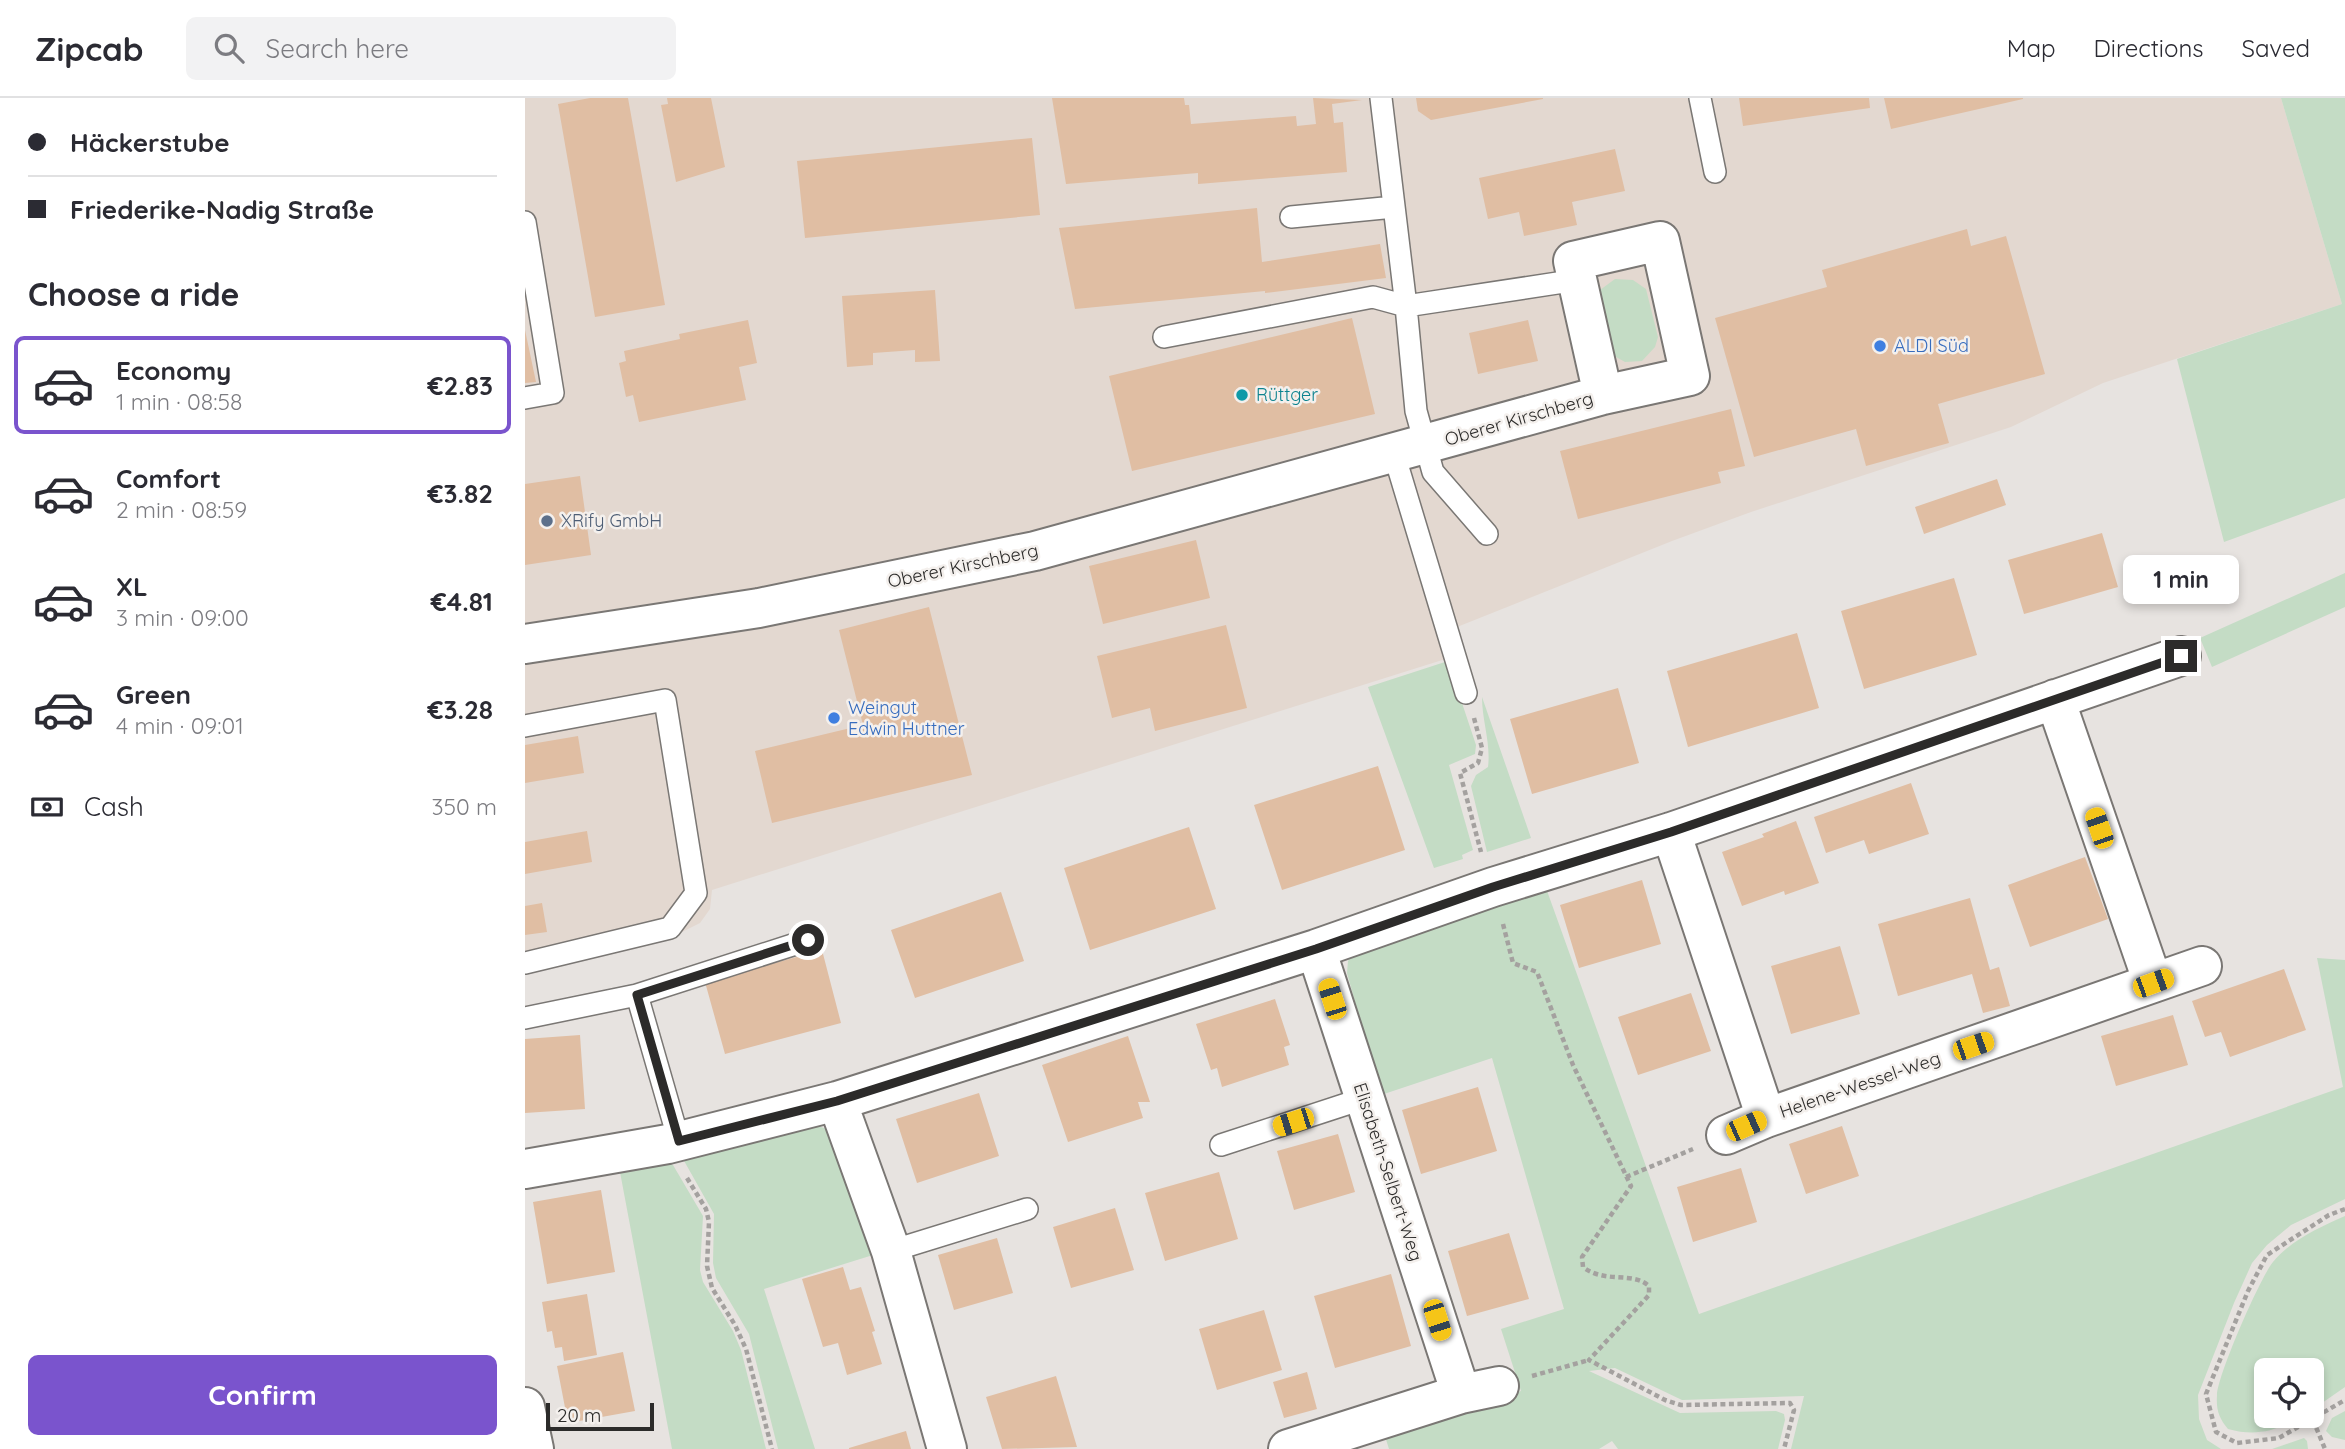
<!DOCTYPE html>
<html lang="en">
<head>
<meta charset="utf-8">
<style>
	:root { --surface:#fff; --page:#f2f2f3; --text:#2b2b33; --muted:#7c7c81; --line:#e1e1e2; --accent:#7a54cd }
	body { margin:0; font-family:Quicksand,sans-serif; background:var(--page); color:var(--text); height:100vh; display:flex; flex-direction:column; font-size:26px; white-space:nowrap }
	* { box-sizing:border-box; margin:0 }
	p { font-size:23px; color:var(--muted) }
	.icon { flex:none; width:38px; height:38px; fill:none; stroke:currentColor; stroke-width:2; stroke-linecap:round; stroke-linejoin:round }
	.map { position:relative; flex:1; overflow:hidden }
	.sheet { display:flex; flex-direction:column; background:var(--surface); width:525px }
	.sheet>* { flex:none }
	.hud { display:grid; align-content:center; height:154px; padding:0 28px; background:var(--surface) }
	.fabs { position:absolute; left:1729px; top:1260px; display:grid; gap:14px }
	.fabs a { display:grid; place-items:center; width:70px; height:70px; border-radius:10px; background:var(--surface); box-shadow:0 4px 10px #0003; font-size:35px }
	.scale { position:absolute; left:21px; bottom:18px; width:108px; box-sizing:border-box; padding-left:7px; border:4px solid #2c2b2a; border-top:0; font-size:19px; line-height:24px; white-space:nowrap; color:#2c2b2a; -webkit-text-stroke:5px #f4f0ed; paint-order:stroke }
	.end { position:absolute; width:32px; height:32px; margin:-16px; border:9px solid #2c2b2a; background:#fff; box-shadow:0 0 0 4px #fff }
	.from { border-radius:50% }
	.bubble { position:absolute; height:49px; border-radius:10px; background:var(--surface); box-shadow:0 4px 10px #0003; font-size:23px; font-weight:700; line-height:49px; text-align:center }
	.car { position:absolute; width:21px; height:42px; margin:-21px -10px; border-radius:9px; box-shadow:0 0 5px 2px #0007; background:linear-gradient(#f5c518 24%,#345 0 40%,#f5c518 0 76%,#345 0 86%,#f5c518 0) }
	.hud b { display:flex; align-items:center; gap:24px; height:66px; font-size:26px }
	.hud b+b { border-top:2px solid var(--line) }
	.hud i { width:18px; height:18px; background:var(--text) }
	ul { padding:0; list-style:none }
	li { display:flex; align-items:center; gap:21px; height:98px; margin:0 14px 10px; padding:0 14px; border:4px solid transparent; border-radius:10px }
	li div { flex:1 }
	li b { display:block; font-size:26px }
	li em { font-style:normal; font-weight:700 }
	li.current { border-color:var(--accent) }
	li>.icon { width:63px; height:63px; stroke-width:1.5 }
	h2 { padding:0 28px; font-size:32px; line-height:84px }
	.pay { display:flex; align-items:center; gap:18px; height:77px; padding:0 28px; font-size:26px }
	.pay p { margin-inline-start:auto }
	.cta { display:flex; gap:14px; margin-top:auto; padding:14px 28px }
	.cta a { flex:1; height:80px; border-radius:10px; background:var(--accent); color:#fff; font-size:28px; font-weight:700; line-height:80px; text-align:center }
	header { display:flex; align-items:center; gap:42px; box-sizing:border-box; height:98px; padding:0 35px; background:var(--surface); border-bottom:2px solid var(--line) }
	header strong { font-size:33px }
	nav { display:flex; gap:38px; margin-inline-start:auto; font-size:24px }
	.search { width:490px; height:63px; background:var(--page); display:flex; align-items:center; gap:18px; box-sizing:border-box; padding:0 24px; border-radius:10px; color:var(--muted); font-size:26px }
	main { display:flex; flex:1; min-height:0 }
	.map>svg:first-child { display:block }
</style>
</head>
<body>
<header>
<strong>Zipcab</strong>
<div class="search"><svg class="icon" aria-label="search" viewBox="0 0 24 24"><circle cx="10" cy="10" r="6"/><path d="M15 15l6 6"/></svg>Search here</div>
<nav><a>Map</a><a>Directions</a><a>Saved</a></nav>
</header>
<main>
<section class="sheet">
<div class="hud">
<b><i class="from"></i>Häckerstube</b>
<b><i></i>Friederike-Nadig Straße</b>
</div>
<h2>Choose a ride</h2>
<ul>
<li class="current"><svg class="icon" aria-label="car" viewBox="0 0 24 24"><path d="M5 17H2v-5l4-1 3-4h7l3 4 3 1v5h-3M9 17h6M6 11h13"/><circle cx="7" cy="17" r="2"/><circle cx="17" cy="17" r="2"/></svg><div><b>Economy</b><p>1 min · 08:58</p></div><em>€2.83</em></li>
<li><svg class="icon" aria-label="car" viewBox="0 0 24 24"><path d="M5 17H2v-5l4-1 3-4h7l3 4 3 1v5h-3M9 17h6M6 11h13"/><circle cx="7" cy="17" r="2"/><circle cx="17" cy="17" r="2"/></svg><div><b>Comfort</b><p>2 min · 08:59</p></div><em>€3.82</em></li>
<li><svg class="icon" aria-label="car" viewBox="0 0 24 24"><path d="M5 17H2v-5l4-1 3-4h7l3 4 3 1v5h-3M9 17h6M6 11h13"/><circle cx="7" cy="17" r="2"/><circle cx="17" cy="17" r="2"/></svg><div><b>XL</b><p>3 min · 09:00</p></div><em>€4.81</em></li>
<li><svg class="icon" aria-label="car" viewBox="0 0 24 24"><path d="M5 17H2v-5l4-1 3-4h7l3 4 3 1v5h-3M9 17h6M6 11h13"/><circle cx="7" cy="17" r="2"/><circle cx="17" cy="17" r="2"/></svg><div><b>Green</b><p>4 min · 09:01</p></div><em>€3.28</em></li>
</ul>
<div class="pay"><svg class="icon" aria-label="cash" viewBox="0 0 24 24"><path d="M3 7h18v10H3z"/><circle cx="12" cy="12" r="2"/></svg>Cash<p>350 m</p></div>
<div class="cta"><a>Confirm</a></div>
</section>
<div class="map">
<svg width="1820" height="1351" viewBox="0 0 1820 1351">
	<rect width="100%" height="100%" fill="#e7e3e0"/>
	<path fill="#e3d8d0" d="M 0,0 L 1756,0 L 1817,206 L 1578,285 L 1486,329 L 1226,414 L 1147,443 L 922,533 L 930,558 L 187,792 L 185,811 L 175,825 L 157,834 L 0,876 Z"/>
	<path fill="#c4dcc5" d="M 1756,0 L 1820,0 L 1820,400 L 1699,444 L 1652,261 L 1817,206 Z
		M 1090,181 L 1108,182 L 1121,191 L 1133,239 L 1130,249 L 1117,263 L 1100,264 L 1084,255 L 1072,208 L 1075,192 Z
		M 1820,475 L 1820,509 L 1687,569 L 1675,540 Z
		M 923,563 L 951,647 L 950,656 L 924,667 L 948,752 L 937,757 L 938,761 L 909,770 L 843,589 Z
		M 957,599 L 1006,740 L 962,754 L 946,688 L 951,677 L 963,669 C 966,645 957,623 957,599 Z
		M 1021,790 L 1174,1216 L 1818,989 L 1792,860 L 1820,862 L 1820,1101 L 1766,1127 L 1742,1147 L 1727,1165 L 1709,1205 L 1673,1297 L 1674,1321 L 1682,1342 L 1696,1351 L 1266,1351 L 1279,1298 L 1157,1302 L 1090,1270 L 1064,1273 L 1155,1315 L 1251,1313 L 1259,1316 L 1260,1322 L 1253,1351 L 1093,1351 L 1087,1343 L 1074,1351 L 864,1351 L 859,1335 L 996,1293 L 976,1231 L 1039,1211 L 967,960 L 856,997 L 822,875 L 823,863 L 828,855 Z
		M 291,1027 L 304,1032 L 348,1157 L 239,1191 L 290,1351 L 253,1351 L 224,1236 L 191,1180 L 188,1165 L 189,1116 L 158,1061 L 196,1047 L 197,1053 Z
		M 142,1064 L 148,1067 L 178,1118 L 175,1172 L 178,1184 L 208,1233 L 216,1252 L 241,1351 L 147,1351 L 95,1074 Z
		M 1820,1118 L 1820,1289 L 1787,1312 L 1787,1272 L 1741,1272 L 1741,1318 L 1777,1318 C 1752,1333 1731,1339 1703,1331 C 1694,1320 1691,1312 1692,1297 C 1693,1276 1735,1180 1748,1164 C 1766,1142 1795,1129 1820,1118 Z
		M 1820,1313 L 1820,1342 L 1807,1339 L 1801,1333 L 1807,1320 Z
		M 1779,1340 L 1782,1343 L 1783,1351 L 1747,1351 Z"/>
	<path fill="#e0bea3" d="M 65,0 L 103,0 L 140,207 L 70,219 L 33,6 Z
		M 142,0 L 186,0 L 200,69 L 151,84 L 136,7 L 143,6 Z
		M 527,0 L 659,0 L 660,7 L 664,7 L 666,26 L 771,18 L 772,28 L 791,26 L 788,0 L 837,2 L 807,6 L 809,25 L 818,24 L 822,74 L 673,86 L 673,75 L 541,86 Z
		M 891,0 L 1018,0 L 1018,1 L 906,22 L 893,13 Z
		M 1214,0 L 1344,0 L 1345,10 L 1218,28 Z
		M 1359,0 L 1498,0 L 1498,1 L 1366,31 Z
		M 507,40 L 515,117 L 280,140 L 272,63 Z
		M 1090,51 L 1100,93 L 1047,104 L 1052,127 L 999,138 L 994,114 L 963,121 L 954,80 Z
		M 732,110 L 737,164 L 855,146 L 861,180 L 740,195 L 740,193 L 550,211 L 534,130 Z
		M 1442,131 L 1446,148 L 1481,138 L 1520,276 L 1413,306 L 1424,345 L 1341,368 L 1331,331 L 1229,359 L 1190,220 L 1302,189 L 1297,172 Z
		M 410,192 L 415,263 L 390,264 L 390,252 L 348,255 L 348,267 L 322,269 L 317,198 Z
		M 827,220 L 850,316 L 607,373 L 584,278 Z
		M 223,222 L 232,265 L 214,269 L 221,302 L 114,324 L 108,297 L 101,299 L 94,265 L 101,263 L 99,253 L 155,241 L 154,236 Z
		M 1003,222 L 1013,263 L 953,276 L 944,235 Z
		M 0,232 L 11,284 L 0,285 Z
		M 1206,311 L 1220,368 L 1193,374 L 1196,385 L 1053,421 L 1035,353 Z
		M 55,378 L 66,457 L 0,467 L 0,386 Z
		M 1472,381 L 1481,407 L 1399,436 L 1390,409 Z
		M 1577,435 L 1593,489 L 1499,516 L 1483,462 Z
		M 671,442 L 685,500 L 578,526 L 564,468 Z
		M 1429,480 L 1452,557 L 1339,591 L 1316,513 Z
		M 404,509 L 447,677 L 247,725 L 230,653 L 338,627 L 314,532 Z
		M 701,527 L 722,610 L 630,633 L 625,610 L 587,620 L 572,558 Z
		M 1272,535 L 1294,610 L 1163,649 L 1142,573 Z
		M 1093,590 L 1114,665 L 1007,696 L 985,621 Z
		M 53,638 L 59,675 L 0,685 L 0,647 Z
		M 853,668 L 880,752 L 757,792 L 729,707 Z
		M 1386,685 L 1404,736 L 1344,756 L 1339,742 L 1301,755 L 1289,719 Z
		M 1271,723 L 1294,785 L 1260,797 L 1259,793 L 1217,808 L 1197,754 L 1239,739 L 1237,736 Z
		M 664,729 L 691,811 L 565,852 L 539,770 Z
		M 62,733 L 67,764 L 0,776 L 0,744 Z
		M 1560,759 L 1583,821 L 1505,849 L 1483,787 Z
		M 1117,782 L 1136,846 L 1054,870 L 1035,807 Z
		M 476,794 L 499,863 L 390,900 L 366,832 Z
		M 1445,800 L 1465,872 L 1474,869 L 1485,908 L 1458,915 L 1447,876 L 1373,898 L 1353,826 Z
		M 17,805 L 22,834 L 0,837 L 0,808 Z
		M 1315,848 L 1335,916 L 1266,936 L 1246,868 Z
		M 297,852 L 316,925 L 200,956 L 180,884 Z
		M 1759,871 L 1781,932 L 1705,959 L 1696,934 L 1680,939 L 1667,903 Z
		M 1166,895 L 1186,953 L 1113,977 L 1093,919 Z
		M 750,901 L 765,947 L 759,949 L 764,967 L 697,989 L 692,970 L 686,972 L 671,926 Z
		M 1648,917 L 1663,967 L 1591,988 L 1576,938 Z
		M 55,937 L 60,1011 L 0,1015 L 0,941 Z
		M 603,938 L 625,1004 L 613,1004 L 618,1020 L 543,1044 L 517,967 Z
		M 953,989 L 972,1053 L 896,1076 L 877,1012 Z
		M 454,995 L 474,1058 L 392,1085 L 371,1021 Z
		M 1317,1028 L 1334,1078 L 1281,1096 L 1264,1046 Z
		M 813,1036 L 830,1094 L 769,1112 L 752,1053 Z
		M 1216,1070 L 1232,1124 L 1168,1144 L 1152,1089 Z
		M 694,1074 L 713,1141 L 640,1163 L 620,1095 Z
		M 76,1092 L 90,1174 L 22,1186 L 8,1104 Z
		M 590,1110 L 609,1172 L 546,1190 L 528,1129 Z
		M 984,1135 L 1004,1201 L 942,1218 L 923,1153 Z
		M 472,1140 L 488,1195 L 429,1212 L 413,1157 Z
		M 318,1169 L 325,1192 L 336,1189 L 350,1233 L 347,1234 L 357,1266 L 322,1277 L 313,1245 L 298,1249 L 277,1181 Z
		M 866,1176 L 886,1248 L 810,1270 L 789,1198 Z
		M 62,1196 L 72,1257 L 39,1263 L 37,1249 L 30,1250 L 27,1233 L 22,1234 L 17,1204 Z
		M 739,1212 L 757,1272 L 692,1292 L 674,1231 Z
		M 98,1254 L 110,1313 L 43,1325 L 32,1268 Z
		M 782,1274 L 792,1311 L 759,1320 L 748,1284 Z
		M 531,1278 L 552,1349 L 477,1351 L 461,1299 Z
		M 381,1333 L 386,1351 L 324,1351 L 324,1350 Z"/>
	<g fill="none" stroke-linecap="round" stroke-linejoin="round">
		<g stroke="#7a7774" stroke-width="24">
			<path id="lane" d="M 856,0 L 881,208 L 891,313 L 908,374 L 962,436
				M 1175,0 L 1190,74
				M 766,119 L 869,109
				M 0,124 L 28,295 L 0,300
				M 639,239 L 848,199 L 881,208 L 1052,182
				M 869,356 L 941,595
				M 0,628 L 140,602 L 171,795 L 145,830 L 0,865
				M 112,897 L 283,842
				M 0,920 L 112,897 L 154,1043
				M 696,1047 L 840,1000
				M 366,1153 L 502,1111"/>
		</g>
		<g stroke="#7a7774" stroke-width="42">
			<path id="street" d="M 0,546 L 234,510 L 510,453 L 1078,297 L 1165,278 L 1135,143 L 1048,163 L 1078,297
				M 1530,601 L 1628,885
				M 1146,734 L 1241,1020
				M 791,851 L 936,1296
				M 312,1003 L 366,1153 L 422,1351
				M 1201,1037 L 1241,1020 L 1677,868
				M 0,1071 L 143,1046 L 312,1003 L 791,851 L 968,789 L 1146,734 L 1656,558
				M 0,1309 L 9,1351
				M 763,1351 L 936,1296 L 974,1288"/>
		</g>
		<path stroke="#a4a19f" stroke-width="4.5" stroke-dasharray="5 3.5" stroke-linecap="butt" d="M 949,620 L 957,650 L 953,665 L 935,675 L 956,754
			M 978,826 L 988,865 L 1012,874 L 1048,967 L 1106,1088 L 1057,1159 L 1058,1169 C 1080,1186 1107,1173 1124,1188 L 1124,1197 L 1064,1262 L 1140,1302 L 1156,1307 L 1265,1305 L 1269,1312 L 1259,1351
			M 1101,1079 L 1168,1051
			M 162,1080 L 181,1111 L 184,1124 L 182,1168 L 187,1190 L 210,1227 L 221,1251 L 247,1351
			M 1820,1111 L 1804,1117 L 1742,1157 L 1723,1193 L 1681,1296 L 1691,1334 L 1712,1345 L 1754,1340 L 1820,1302
			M 1007,1278 L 1064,1262
			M 1788,1322 L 1800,1351"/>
		<use href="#lane" stroke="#fff" stroke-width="21"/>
		<use href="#street" stroke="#fff" stroke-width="38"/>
	</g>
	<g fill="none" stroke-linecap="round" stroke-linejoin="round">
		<path stroke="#2c2b2a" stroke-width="9" d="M 283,842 L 112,897 L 154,1043 L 312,1003 L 791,851 L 968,789 L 1146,734 L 1656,558"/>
	</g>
	<g fill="#3f7fe0" stroke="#f4f0ed" stroke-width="2.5">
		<circle cx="1355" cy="248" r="7"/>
		<circle cx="309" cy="620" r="7"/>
	</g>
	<circle fill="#0f9aa8" stroke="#f4f0ed" stroke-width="2.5" cx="717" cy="297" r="7"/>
	<circle fill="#5c6f8a" stroke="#f4f0ed" stroke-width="2.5" cx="22" cy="423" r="7"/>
	<g text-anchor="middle" stroke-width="5" stroke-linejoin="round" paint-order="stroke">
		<g font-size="18" fill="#366cbe" stroke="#f4f0ed" text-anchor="start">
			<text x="1369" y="254">ALDI Süd</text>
			<text x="323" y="616">Weingut<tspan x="323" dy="21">Edwin Huttner</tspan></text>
		</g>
		<g font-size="18" fill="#0d838f" stroke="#f4f0ed" text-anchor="start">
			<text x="731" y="303">Rüttger</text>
		</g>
		<g font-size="18" fill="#2c2b2a" stroke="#f4f0ed">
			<text transform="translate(994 321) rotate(-16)" y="6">Oberer Kirschberg</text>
			<text transform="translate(438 468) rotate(-12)" y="6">Oberer Kirschberg</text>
			<text transform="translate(1335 987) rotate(-19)" y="6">Helene-Wessel-Weg</text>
			<text transform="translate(863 1074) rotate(72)" y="6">Elisabeth-Selbert-Weg</text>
		</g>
		<g font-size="18" fill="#4e5e75" stroke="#f4f0ed" text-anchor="start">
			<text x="36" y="429">XRify GmbH</text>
		</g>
	</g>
</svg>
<div class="fabs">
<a><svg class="icon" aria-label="locate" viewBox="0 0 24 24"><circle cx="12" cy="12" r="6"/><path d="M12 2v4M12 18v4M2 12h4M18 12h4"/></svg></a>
</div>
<div class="scale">20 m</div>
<i class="end from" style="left:283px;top:842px"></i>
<i class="end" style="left:1656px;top:558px"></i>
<div class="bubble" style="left:1598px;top:457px;width:116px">1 min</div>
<i class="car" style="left:1574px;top:730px;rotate:341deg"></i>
<i class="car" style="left:1628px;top:885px;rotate:70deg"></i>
<i class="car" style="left:807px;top:901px;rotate:342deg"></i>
<i class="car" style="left:1448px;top:948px;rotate:71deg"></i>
<i class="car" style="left:768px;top:1024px;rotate:252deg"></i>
<i class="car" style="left:1221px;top:1028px;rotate:66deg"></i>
<i class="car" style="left:912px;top:1222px;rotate:162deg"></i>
</div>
</main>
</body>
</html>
